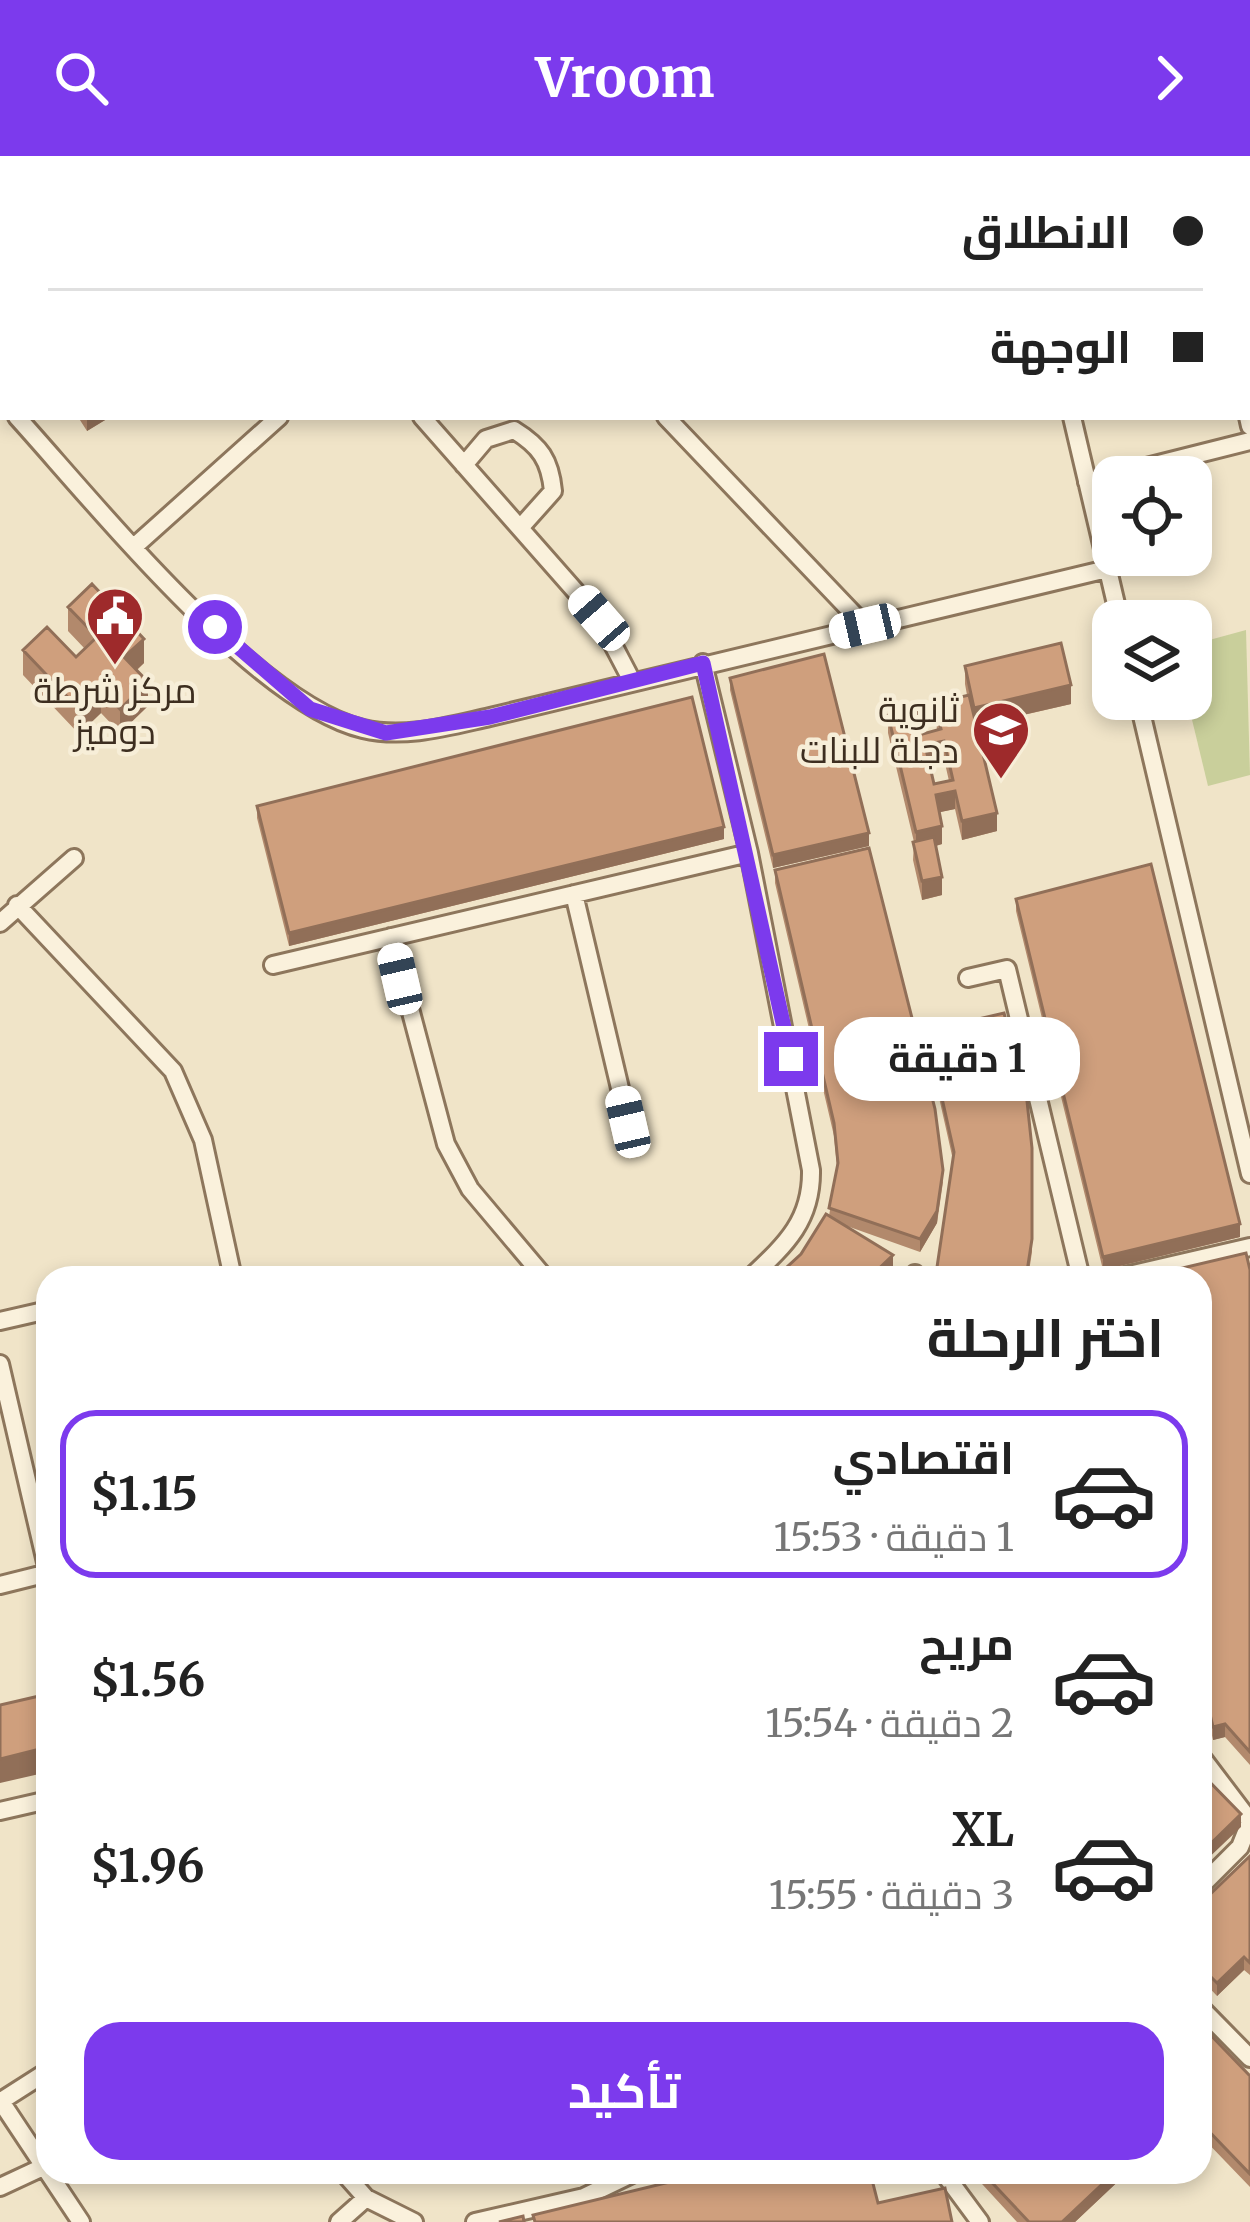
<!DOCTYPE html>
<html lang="ar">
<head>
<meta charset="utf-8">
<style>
	:root { --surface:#fff; --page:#f2f2f2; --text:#222; --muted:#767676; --line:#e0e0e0; --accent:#7c3aed }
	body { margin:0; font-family:Merriweather,Cairo,serif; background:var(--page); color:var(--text); direction:rtl; height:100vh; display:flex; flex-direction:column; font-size:45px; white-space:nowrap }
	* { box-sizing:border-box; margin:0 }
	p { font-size:39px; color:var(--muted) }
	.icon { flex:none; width:66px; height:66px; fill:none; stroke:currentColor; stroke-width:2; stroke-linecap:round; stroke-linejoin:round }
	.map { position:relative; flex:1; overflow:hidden; direction:ltr }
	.details { position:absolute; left:36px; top:1110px; width:1176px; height:918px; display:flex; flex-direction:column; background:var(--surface); border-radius:36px; box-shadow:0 6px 18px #0003; direction:rtl }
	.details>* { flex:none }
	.guide { position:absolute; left:0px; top:0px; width:1251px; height:264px; box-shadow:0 6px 18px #0003; direction:rtl; display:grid; align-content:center; height:264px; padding:0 48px; background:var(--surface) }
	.controls { position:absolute; left:1092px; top:300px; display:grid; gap:24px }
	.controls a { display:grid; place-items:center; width:120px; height:120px; border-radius:24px; background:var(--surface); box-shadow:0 6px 18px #0003; font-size:60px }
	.end { position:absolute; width:54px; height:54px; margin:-27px; border:15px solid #7c3aed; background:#fff; box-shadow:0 0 0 6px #fff }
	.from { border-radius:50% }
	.bubble { position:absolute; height:84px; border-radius:36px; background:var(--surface); box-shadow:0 6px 18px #0003; font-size:39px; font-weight:700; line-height:84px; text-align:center; direction:rtl }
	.car { position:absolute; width:36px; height:72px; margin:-36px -18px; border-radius:15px; box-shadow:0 0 9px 3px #0007; background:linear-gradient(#fff 24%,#345 0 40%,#fff 0 76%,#345 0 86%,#fff 0) }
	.guide b { display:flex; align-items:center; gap:42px; height:114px; font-size:45px }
	.guide b+b { border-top:3px solid var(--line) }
	.guide i { width:30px; height:30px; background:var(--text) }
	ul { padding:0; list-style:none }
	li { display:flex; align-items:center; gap:36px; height:168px; margin:0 24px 18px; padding:0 24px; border:6px solid transparent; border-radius:36px }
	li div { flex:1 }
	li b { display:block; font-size:45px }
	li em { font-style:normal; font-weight:700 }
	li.on { border-color:var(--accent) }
	li>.icon { width:108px; height:108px; stroke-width:1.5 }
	h2 { padding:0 48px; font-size:54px; line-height:144px }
	.button { display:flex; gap:24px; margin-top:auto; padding:24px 48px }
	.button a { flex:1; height:138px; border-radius:36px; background:var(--accent); color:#fff; font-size:48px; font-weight:700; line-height:138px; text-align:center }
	header { display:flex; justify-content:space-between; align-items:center; height:156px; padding:0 48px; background:var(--accent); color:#fff; font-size:54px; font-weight:700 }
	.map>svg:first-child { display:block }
</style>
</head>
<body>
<header><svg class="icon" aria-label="forward" viewBox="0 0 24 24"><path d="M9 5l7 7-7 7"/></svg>Vroom<svg class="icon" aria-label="search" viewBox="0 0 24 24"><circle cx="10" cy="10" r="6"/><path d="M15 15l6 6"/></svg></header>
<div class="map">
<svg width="1250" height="2066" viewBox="0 0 1250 2066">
	<rect width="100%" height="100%" fill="#f0e4c8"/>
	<path fill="#c9cf9b" d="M 1246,474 L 1250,619 L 1208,630 L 1187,543 L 1191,489 Z"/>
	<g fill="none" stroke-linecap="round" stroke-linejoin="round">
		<g stroke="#8d765c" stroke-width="22">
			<path id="minor" d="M 476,0 L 477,3
				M 1010,0 L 1011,3
				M 1186,0 L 1186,3
				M 1227,0 L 1228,3
				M 85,3 L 86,0
				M 304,3 L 308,0
				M 718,3 L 721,0
				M 1248,89 L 1250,97
				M 0,123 L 3,120
				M 0,242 L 3,245
				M 17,261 C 94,346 256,548 363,573 C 405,583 449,570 490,561 L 1107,413
				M 422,261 L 599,462 L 632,525
				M 666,261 L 865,470
				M 1072,261 L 1120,465
				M 1248,261 L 1250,270
				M 464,309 L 486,283 L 514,274 C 540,290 550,304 553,335 L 520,372
				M 1087,326 L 1250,285
				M 135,390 L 279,261
				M 703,507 L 749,697 L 811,1014 C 812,1065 785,1089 750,1122
				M 1138,543 L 1250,1018
				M 574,738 L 628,966
				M 17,749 L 173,915 L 203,984 L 233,1122
				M 0,767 L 74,702
				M 391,781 L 446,988 L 470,1033 L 545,1122
				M 273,809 L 749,697
				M 968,822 L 1007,813 L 1081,1122
				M 911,1122 L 915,1118
				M 1116,1122 L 1250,1091
				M 0,1165 L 48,1154
				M 0,1208 L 48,1415
				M 0,1429 L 48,1417
				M 1200,1599 L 1250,1665
				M 0,1655 L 48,1644
				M 1200,1731 L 1240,1691 L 1250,1666
				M 1200,1851 L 1250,1902
				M 0,1944 L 81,2066
				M 1,1945 L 48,1915
				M 343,2016 L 366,2042 L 414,2066
				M 943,2016 L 980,2066
				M 0,2031 L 43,2011
				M 339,2066 L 366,2042
				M 475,2066 L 584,2041 L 636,2016"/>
		</g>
		<use href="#minor" stroke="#faf1dc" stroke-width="16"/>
	</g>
	<path fill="#b2896c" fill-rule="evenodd" d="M 78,261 L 110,261 L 87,275 Z
		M 68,451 L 144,507 L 137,514 L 148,550 L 120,577 L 101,557 L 79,578 L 23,519 L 23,494 L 76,501 L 85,493 L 68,475 Z
		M 965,510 L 1071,548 L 976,570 L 997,675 L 962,684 L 955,653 L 940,656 L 942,688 L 936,690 L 942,739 L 922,744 L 913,704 L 914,686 L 888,577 L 888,559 L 923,578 L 937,575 L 935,547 L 967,539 L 965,528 ZM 944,603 L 949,625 L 934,628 L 929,607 Z
		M 730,522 L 869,690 L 773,712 L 730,534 Z
		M 257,650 L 724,683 L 289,790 L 257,662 Z
		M 775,714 L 943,1026 L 937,1067 L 920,1096 L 844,1069 L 893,1112 L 801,1098 L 829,1060 L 837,1011 L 834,980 L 775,727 Z
		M 1016,743 L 1240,1081 L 1103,1114 L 1016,755 Z
		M 927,875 L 1032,992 L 1032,1096 L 1028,1122 L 936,1122 L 953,1004 L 927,888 Z
		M 1250,1114 L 1250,1609 L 1225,1581 L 1213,1584 L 1200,1527 L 1200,1122 Z
		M 1250,1700 L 1250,1819 L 1244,1814 L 1217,1840 L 1200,1822 L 1200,1748 Z
		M 1200,1868 L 1250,1920 L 1250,2031 L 1200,1979 Z
		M 971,2016 L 1128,2016 L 1075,2066 L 1017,2066 Z"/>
	<path fill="#916f58" d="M 90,261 L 110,261 L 87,275 L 87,263 Z
		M 144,483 L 144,507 L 124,525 L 124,501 Z
		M 148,526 L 148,550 L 120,577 L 120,553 Z
		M 1071,529 L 1071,548 L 974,570 L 974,552 Z
		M 101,532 L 101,557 L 79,578 L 79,553 Z
		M 944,585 L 944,603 L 925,607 L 925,589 Z
		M 955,635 L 955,653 L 936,657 L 936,639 Z
		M 997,657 L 997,675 L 962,684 L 962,665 Z
		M 942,670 L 942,688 L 916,695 L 916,676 Z
		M 724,671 L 724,683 L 289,790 L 289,777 Z
		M 869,677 L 869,690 L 773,712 L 773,699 Z
		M 942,721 L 942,739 L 922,744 L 922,725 Z
		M 943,1014 L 937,1067 L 920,1096 L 920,1083 Z
		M 1240,1068 L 1240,1081 L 1103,1114 L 1103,1101 Z
		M 893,1099 L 893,1112 L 882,1122 L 869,1122 Z
		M 1225,1568 L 1225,1581 L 1213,1584 L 1213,1571 Z
		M 48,1591 L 48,1616 L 0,1627 L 0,1603 Z
		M 1241,1658 L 1241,1671 L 1200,1710 L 1200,1698 Z
		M 1244,1801 L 1244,1814 L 1217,1840 L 1217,1827 Z
		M 1115,2016 L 1128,2016 L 1075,2066 L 1062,2066 Z"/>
	<path fill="#cf9f7d" stroke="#916f58" stroke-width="3" fill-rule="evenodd" d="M 92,428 L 144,483 L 124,501 L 148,526 L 120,553 L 101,532 L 79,553 L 23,494 L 47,471 L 76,501 L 97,481 L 68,451 Z
		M 1061,487 L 1071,529 L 974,552 L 965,510 Z
		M 824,498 L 869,677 L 773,699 L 730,522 Z
		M 969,539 L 997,657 L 962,665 L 955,635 L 936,639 L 942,670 L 916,676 L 888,559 L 917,552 L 923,578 L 941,573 L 935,547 ZM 944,585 L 953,624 L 934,628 L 925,589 Z
		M 692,541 L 724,671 L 289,777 L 257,650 Z
		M 934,681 L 942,721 L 922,725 L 913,686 Z
		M 869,692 L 935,953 L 943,1014 L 937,1055 L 920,1083 L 829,1052 L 838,1007 L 834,967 L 775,714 Z
		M 1151,708 L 1240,1068 L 1103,1101 L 1016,743 Z
		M 1004,857 L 1027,945 L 1032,992 L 1032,1083 L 1026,1122 L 954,1122 L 936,1118 L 954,996 L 927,875 Z
		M 826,1058 L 893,1099 L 869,1122 L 775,1122 L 801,1098 Z
		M 1246,1097 L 1250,1114 L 1250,1596 L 1225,1568 L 1213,1571 L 1200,1515 L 1200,1122 L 1140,1122 Z
		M 48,1538 L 48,1591 L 0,1603 L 0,1549 Z
		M 1200,1616 L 1241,1658 L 1200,1698 Z
		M 1250,1700 L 1250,1807 L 1244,1801 L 1217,1827 L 1200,1810 L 1200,1748 Z
		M 1200,1868 L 1250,1920 L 1250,2018 L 1200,1966 Z
		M 711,2016 L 870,2016 L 878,2047 L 945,2032 L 952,2066 L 535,2066 L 533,2059 Z
		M 982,2016 L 1115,2016 L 1062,2066 L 1029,2066 Z
		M 523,2060 L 524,2066 L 499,2066 Z"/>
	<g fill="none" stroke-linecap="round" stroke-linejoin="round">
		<path stroke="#7c3aed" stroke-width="15" d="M 215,471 L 310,553 L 386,577 L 490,561 L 703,507 L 791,903"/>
	</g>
	<defs>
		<g id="civic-pin" transform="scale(3)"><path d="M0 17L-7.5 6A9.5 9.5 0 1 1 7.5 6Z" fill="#9e2a2b" stroke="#f7eed8"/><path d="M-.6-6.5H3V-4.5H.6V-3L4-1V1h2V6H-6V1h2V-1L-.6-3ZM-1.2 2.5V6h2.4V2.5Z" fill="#fff"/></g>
		<g id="school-pin" transform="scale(3)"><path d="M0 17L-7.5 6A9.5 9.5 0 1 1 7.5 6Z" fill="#9e2a2b" stroke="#f7eed8"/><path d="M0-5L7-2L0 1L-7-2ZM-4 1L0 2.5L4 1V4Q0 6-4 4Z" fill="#fff"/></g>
	</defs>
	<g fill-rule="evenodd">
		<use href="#civic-pin" x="115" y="460"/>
		<use href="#school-pin" x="1001" y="574"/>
	</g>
	<g text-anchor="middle" stroke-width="9" stroke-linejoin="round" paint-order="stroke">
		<g font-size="36" fill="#3d2e20" stroke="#f7eed8">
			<text x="115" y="547">مركز شرطة<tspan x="115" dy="41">دوميز</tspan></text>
			<text x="959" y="566" text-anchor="end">ثانوية<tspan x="959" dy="41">دجلة للبنات</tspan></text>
		</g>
	</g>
</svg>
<div class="controls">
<a><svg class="icon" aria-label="locate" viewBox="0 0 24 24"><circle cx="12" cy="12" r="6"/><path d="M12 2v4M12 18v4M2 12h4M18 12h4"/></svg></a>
<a><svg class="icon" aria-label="layers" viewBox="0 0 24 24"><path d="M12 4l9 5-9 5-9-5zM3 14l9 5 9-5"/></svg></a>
</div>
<i class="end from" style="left:215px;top:471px"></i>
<i class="end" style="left:791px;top:903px"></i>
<div class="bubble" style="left:834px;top:861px;width:246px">1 دقيقة</div>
<i class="car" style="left:599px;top:462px;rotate:319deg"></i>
<i class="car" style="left:865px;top:470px;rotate:257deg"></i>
<i class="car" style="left:400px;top:823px;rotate:347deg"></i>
<i class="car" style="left:628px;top:966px;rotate:347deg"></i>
<div class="guide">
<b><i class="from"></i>الانطلاق</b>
<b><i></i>الوجهة</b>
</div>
<section class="details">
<h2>اختر الرحلة</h2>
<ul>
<li class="on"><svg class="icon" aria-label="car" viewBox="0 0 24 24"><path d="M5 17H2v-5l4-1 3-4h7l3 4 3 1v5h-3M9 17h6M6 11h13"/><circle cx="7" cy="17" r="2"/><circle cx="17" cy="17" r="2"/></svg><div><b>اقتصادي</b><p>1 دقيقة · 15:53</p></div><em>$1.15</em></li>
<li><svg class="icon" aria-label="car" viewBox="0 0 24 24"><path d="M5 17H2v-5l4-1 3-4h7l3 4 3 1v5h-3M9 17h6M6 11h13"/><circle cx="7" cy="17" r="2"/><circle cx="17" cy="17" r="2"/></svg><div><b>مريح</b><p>2 دقيقة · 15:54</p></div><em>$1.56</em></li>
<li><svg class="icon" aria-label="car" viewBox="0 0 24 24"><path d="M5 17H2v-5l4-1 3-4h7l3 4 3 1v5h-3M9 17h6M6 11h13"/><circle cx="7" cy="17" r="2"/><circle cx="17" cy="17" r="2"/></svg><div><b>XL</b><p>3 دقيقة · 15:55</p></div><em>$1.96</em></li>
</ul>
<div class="button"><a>تأكيد</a></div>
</section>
</div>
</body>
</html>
